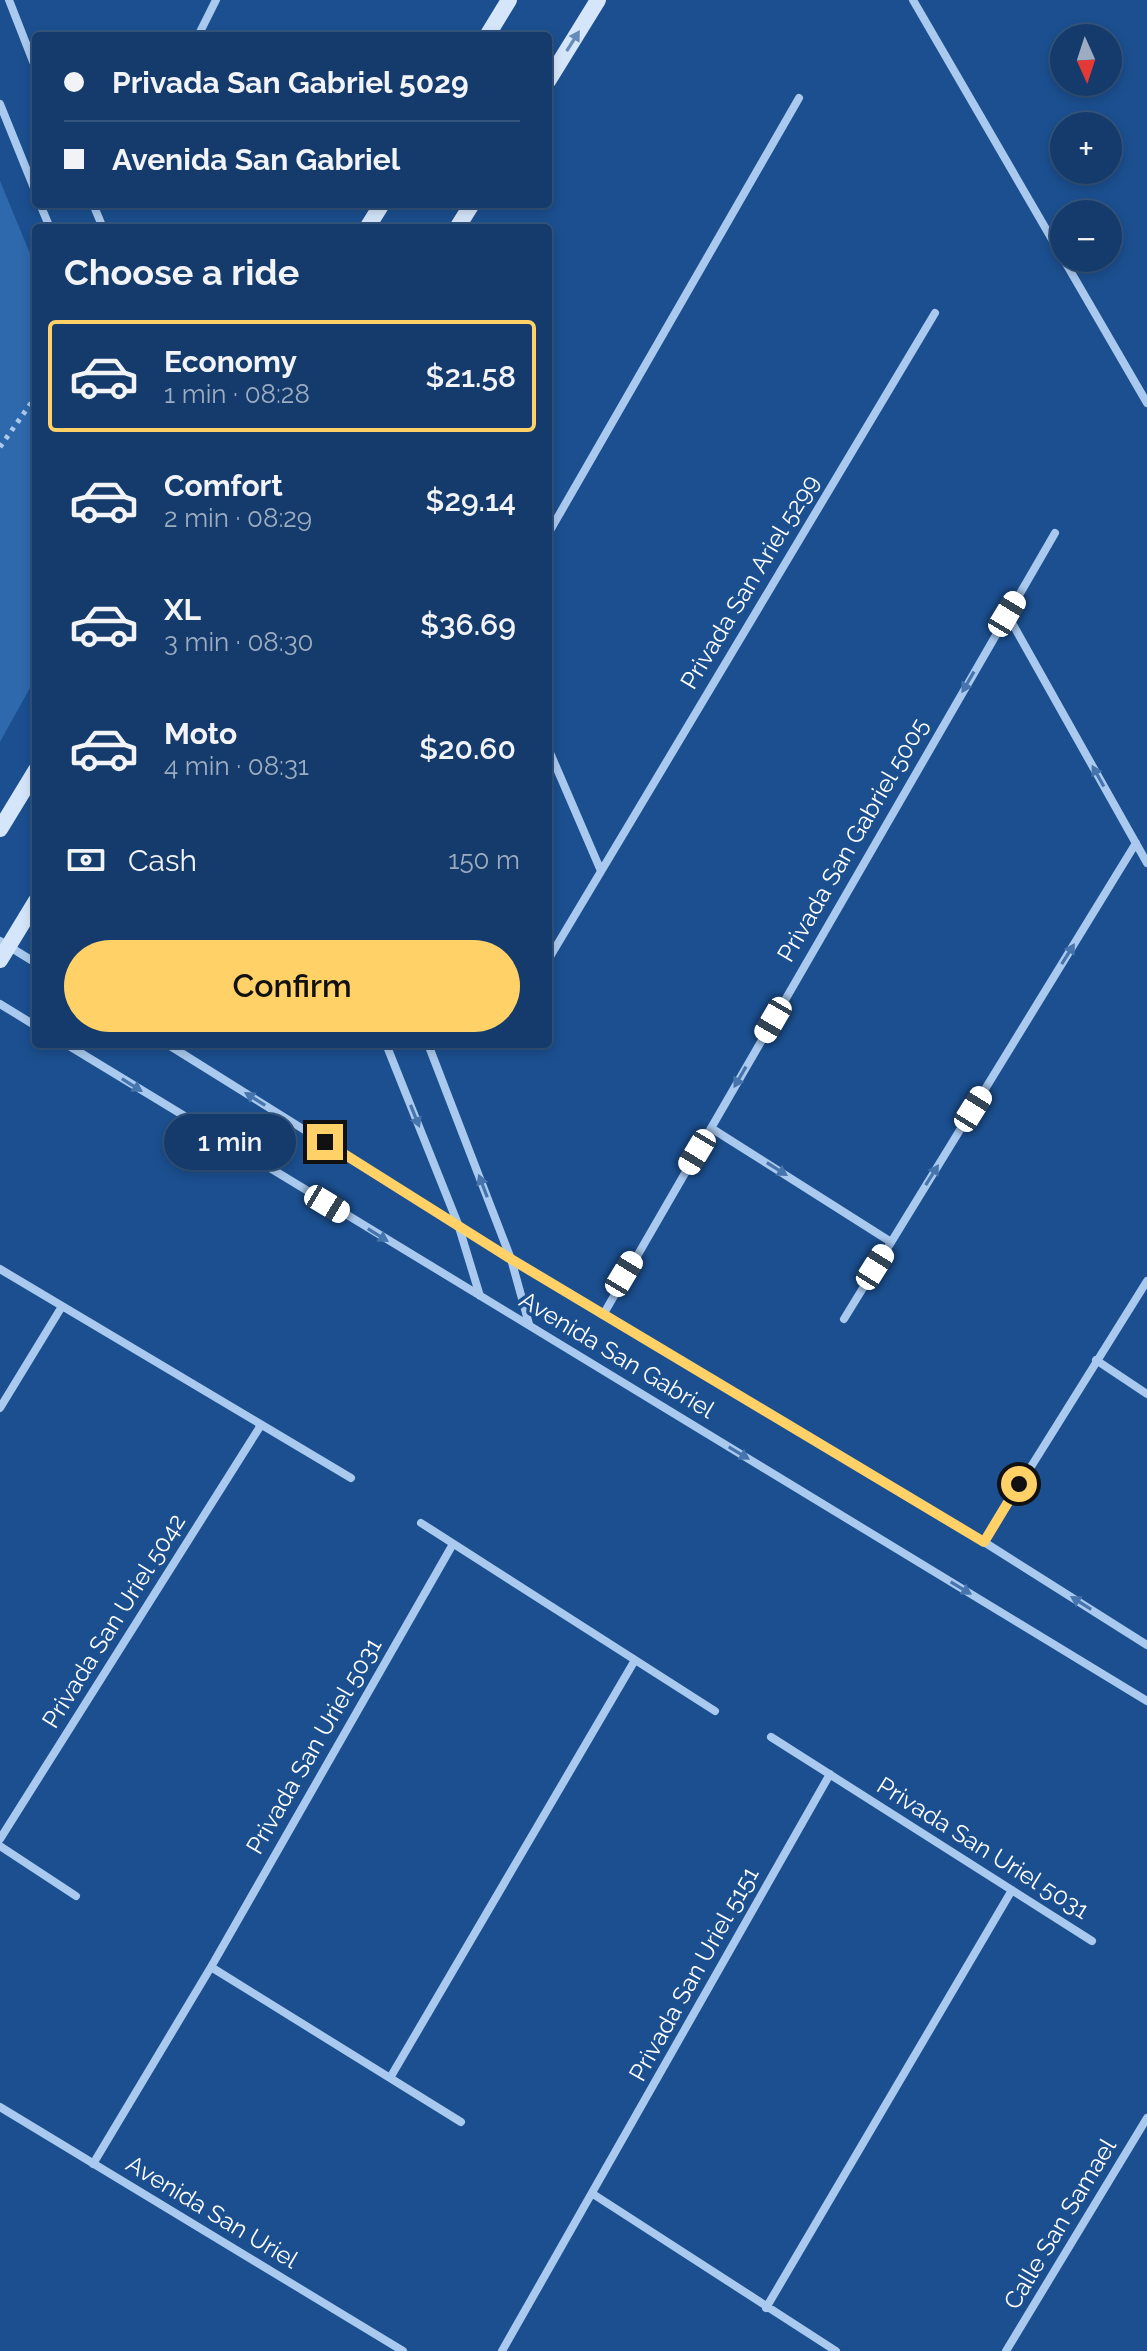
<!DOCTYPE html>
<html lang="en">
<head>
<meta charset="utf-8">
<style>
	:root { --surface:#143b6b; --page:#214673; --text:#f1f3f6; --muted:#9dadc1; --line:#33557e; --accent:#ffd166 }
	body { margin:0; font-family:Raleway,sans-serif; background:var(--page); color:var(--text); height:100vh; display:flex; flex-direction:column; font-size:30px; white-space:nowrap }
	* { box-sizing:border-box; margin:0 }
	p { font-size:26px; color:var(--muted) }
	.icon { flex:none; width:44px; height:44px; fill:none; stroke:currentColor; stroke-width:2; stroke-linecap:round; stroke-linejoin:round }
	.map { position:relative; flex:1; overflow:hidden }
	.drawer { position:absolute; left:32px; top:224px; width:520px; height:824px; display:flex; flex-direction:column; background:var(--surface); border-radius:8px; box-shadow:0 4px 12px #0003,0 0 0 2px var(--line) }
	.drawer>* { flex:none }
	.top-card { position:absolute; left:32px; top:32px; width:520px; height:176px; border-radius:8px; box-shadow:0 4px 12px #0003,0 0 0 2px var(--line); display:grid; align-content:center; height:176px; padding:0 32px; background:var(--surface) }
	.needle { width:52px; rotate:177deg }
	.fabs { position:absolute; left:1050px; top:24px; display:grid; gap:16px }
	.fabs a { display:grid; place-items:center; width:72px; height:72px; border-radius:50%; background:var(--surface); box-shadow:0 4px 12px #0003,0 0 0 2px var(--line); font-size:40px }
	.end { position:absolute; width:36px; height:36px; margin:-18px; border:10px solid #ffd166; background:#111; box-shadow:0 0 0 4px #111 }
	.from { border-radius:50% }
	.bubble { position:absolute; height:56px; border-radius:28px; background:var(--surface); box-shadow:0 4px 12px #0003,0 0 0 2px var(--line); font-size:26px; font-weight:600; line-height:56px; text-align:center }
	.car { position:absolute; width:24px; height:48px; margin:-24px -12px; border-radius:10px; box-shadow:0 0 6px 2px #0007; background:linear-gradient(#fff 24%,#345 0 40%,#fff 0 76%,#345 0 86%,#fff 0) }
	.top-card b { display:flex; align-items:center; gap:28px; height:76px; font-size:30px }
	.top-card b+b { border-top:2px solid var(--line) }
	.top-card i { width:20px; height:20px; background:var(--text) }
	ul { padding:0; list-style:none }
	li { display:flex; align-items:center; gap:24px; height:112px; margin:0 16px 12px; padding:0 16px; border:4px solid transparent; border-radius:8px }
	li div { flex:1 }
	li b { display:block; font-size:30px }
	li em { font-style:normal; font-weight:600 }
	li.current { border-color:var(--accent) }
	li>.icon { width:72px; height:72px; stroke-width:1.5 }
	h2 { padding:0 32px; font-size:36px; line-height:96px }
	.pay { display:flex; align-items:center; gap:20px; height:88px; padding:0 32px; font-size:30px }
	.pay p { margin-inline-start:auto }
	.button { display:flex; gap:16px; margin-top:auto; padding:16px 32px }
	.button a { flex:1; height:92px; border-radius:48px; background:var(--accent); color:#111; font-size:32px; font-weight:600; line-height:92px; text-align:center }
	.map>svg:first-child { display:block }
</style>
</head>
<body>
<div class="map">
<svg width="1147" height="2351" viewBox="0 0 1147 2351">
	<rect width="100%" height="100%" fill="#1b4f8f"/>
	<path fill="#2e69ad" d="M 0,181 L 36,268 L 36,677 L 0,742 Z"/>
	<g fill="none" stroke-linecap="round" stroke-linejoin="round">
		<path stroke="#a9c9ee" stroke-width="5" stroke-dasharray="4 6" stroke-linecap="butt" d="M 0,447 L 36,396"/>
		<path stroke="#a9c9ee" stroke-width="8" d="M 9,0 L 36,69
			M 913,0 L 1147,403
			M 198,36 L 216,0
			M 0,104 L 36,193
			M 40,204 L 50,228
			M 93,204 L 103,228
			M 548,534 L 799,98
			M 1007,614 L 1147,863
			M 548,748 L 601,871
			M 0,941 L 36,963
			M 548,960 L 935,313
			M 0,1004 L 36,1026
			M 66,1044 L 1147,1701
			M 167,1044 L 511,1259 L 984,1542 L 1147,1645
			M 386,1044 L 458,1224 L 480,1296
			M 428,1044 L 511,1259 L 529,1324
			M 711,1128 L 891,1242
			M 0,1269 L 351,1478
			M 603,1315 L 1055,533
			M 844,1319 L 1136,843
			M 1096,1360 L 1147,1394
			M 0,1408 L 61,1308
			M 421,1523 L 715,1711
			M 984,1542 L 1147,1281
			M 771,1737 L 1092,1941
			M 0,1839 L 261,1425
			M 0,1846 L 76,1896
			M 211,1967 L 461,2122
			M 390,2078 L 635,1660
			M 0,2107 L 403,2351
			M 93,2164 L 211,1967 L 453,1544
			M 593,2194 L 836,2351
			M 766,2308 L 1012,1890
			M 502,2351 L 830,1774
			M 1006,2351 L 1147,2118"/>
		<path stroke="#d6e6fa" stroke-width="16" d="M 487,36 L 509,0
			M 548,81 L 598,0
			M 367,228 L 382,204
			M 457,228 L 472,204
			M 0,829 L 36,770
			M 0,960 L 36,901"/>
	</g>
	<defs><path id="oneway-solid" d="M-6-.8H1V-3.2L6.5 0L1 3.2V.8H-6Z" transform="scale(2)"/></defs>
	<use fill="#668bba" href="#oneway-solid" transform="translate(573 41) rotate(-58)"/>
	<g fill="#4674ac">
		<use href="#oneway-solid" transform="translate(968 682) rotate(120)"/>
		<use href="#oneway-solid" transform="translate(1098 776) rotate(-119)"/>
		<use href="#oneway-solid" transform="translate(1068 954) rotate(-58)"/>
		<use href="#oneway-solid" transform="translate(740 1077) rotate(120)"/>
		<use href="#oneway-solid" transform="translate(132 1085) rotate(32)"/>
		<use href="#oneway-solid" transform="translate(255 1099) rotate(-148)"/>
		<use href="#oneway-solid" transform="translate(415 1116) rotate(68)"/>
		<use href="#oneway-solid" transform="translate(777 1169) rotate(32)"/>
		<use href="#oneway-solid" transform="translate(932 1175) rotate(-58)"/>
		<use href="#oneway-solid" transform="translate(483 1186) rotate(-111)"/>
		<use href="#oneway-solid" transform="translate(378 1235) rotate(32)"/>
		<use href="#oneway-solid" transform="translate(739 1453) rotate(31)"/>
		<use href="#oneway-solid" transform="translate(961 1588) rotate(31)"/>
		<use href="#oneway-solid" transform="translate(1081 1603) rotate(-148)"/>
	</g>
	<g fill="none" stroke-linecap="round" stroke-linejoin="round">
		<path stroke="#ffd166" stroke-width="10" d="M 325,1142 L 511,1259 L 984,1542 L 1019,1484"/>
	</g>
	<g text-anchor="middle" stroke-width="7" stroke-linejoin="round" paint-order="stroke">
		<g font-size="24" fill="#fff" stroke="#1b4f8f">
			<text transform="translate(750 582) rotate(-59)" y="8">Privada San Ariel 5299</text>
			<text transform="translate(853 840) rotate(-60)" y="8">Privada San Gabriel 5005</text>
			<text transform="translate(617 1355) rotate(31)" y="8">Avenida San Gabriel</text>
			<text transform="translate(114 1621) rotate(-58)" y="8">Privada San Uriel 5042</text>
			<text transform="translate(314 1746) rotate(-60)" y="8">Privada San Uriel 5031</text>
			<text transform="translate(983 1848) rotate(32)" y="8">Privada San Uriel 5031</text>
			<text transform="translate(694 1974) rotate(-61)" y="8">Privada San Uriel 5151</text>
			<text transform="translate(212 2212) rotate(31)" y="8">Avenida San Uriel</text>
			<text transform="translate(1060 2224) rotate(-59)" y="8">Calle San Samael</text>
		</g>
	</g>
</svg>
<div class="fabs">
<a><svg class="needle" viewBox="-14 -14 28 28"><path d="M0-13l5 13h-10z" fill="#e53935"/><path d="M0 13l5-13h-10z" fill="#9dadc1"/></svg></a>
<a>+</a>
<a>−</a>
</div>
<i class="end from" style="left:1019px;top:1484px"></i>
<i class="end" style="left:325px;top:1142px"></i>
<div class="bubble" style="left:164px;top:1114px;width:132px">1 min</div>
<i class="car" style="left:1007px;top:614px;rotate:31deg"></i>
<i class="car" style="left:773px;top:1020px;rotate:210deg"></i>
<i class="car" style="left:973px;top:1109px;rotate:32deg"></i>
<i class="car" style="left:697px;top:1152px;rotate:211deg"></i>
<i class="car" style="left:327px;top:1204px;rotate:121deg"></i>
<i class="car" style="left:875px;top:1267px;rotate:32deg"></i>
<i class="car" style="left:624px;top:1274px;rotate:31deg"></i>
<div class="top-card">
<b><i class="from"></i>Privada San Gabriel 5029</b>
<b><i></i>Avenida San Gabriel</b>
</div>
<section class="drawer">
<h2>Choose a ride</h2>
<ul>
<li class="current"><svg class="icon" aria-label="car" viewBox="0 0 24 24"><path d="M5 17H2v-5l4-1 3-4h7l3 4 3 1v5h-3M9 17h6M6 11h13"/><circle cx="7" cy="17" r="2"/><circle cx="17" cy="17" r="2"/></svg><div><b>Economy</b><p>1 min · 08:28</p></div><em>$21.58</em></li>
<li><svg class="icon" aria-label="car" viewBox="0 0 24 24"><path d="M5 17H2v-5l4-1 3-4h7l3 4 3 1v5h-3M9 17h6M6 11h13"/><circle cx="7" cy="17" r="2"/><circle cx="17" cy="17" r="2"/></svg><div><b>Comfort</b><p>2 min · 08:29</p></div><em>$29.14</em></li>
<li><svg class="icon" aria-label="car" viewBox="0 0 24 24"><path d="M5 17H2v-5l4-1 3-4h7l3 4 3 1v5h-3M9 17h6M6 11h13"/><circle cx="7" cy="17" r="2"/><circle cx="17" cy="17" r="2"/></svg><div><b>XL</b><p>3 min · 08:30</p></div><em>$36.69</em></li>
<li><svg class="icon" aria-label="car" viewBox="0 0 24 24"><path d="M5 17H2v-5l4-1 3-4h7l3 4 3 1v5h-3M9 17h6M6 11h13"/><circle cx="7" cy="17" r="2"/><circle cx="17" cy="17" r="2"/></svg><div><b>Moto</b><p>4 min · 08:31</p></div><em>$20.60</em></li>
</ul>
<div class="pay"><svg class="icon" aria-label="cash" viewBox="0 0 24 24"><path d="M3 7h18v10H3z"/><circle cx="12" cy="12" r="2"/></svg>Cash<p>150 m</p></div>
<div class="button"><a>Confirm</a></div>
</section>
</div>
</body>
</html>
